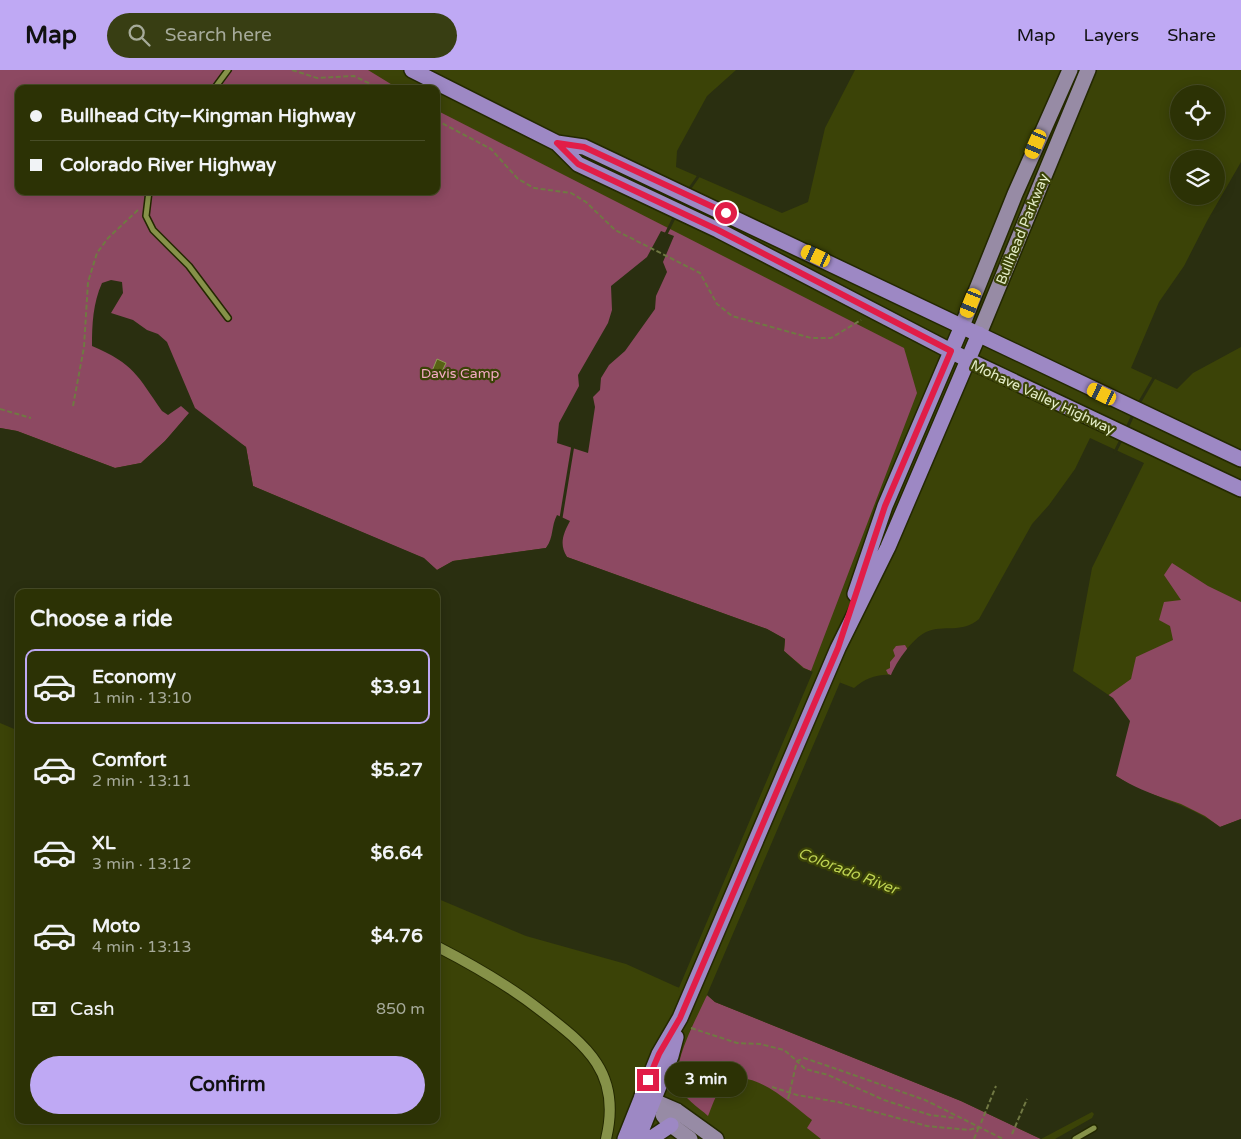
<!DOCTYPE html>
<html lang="en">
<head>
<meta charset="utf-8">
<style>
	:root { --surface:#2c3205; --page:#383e13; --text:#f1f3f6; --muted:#a6aa9a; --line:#484d27; --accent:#bfa9f4 }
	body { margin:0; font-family:"Varela Round",sans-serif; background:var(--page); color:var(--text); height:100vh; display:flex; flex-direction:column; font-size:19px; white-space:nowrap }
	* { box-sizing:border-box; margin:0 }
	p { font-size:16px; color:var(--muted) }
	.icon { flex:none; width:28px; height:28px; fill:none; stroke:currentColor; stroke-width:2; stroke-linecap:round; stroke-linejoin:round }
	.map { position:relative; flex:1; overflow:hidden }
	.drawer { position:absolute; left:15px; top:519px; width:425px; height:535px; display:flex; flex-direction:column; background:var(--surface); border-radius:10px; box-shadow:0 2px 12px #0003,0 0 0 1px var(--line) }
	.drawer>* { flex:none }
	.banner { position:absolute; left:15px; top:15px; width:425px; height:110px; border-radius:10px; box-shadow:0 2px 12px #0003,0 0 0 1px var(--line); display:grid; align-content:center; height:110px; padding:0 15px; background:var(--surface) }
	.controls { position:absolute; left:1170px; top:15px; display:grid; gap:10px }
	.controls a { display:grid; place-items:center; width:55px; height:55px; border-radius:50%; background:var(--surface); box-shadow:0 2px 12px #0003,0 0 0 1px var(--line); font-size:25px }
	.end { position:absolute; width:22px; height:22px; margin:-11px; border:6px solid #e11d48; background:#fff; box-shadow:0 0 0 2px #fff }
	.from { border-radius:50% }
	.bubble { position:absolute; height:35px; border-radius:18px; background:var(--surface); box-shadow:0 2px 12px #0003,0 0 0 1px var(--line); font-size:16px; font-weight:800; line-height:35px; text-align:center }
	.car { position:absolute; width:15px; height:30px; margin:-15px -8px; border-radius:6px; box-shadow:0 0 4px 1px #0007; background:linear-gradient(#f5c518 24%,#345 0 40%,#f5c518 0 76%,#345 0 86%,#f5c518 0) }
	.banner b { display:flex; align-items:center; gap:18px; height:48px; font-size:19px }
	.banner b+b { border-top:1px solid var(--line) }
	.banner i { width:12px; height:12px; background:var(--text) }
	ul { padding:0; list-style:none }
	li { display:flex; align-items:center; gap:15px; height:75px; margin:0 10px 8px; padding:0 5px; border:2px solid transparent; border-radius:10px }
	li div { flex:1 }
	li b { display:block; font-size:19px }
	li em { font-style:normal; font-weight:800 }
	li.selected { border-color:var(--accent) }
	li>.icon { width:45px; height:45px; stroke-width:1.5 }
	h2 { padding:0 15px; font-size:22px; line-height:60px }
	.pay { display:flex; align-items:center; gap:12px; height:55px; padding:0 15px; font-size:19px }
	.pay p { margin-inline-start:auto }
	.action { display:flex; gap:10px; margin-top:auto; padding:10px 15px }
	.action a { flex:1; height:58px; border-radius:30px; background:var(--accent); color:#111; font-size:20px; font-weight:800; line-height:58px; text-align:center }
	header { display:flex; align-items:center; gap:30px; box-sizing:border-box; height:70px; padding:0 25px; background:var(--accent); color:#111 }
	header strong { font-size:24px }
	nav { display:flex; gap:28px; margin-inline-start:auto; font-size:18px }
	.search { width:350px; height:45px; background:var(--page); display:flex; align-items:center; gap:12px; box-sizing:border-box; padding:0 18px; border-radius:28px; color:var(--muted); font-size:19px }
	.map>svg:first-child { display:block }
</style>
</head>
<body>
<header>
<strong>Map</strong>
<div class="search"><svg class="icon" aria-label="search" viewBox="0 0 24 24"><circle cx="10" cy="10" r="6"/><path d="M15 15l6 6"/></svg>Search here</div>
<nav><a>Map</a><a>Layers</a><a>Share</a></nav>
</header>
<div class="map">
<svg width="1241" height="1069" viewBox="0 0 1241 1069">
	<rect width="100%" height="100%" fill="#3b4307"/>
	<path fill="#8d4962" d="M 0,0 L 368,0 L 399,19 L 19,19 L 19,121 L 436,121 L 436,40 L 904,278 L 917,323 L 811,601 L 804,598 L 784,581 L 785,569 L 767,559 L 567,487 L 552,466 L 551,471 L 546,478 L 453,491 L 437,500 L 423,488 L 253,416 L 246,377 L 190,343 L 165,371 L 141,393 L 115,398 L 17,361 L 0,358 Z
		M 1172,493 L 1208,516 L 1241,532 L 1241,749 L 1220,757 L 1205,746 L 1181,734 L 1137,719 L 1102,697 L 888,604 L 886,600 L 890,598 L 890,592 L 895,586 L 893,580 L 896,576 L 905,575 L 908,580 L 1103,629 L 1131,609 L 1136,587 L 1173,570 L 1170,556 L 1159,550 L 1164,532 L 1181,530 L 1164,505 Z
		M 707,925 L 715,932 L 961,1031 L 1041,1069 L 821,1069 L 807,1058 L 812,1050 C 792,1035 745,989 722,1018 C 715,1025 712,1037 708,1046 C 698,1037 683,1028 679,1015 C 671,993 698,946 707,925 Z"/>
	<path fill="#2a2f10" d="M 736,0 L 855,0 L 825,58 L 808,132 L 782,143 L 676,97 L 677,81 L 707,26 Z
		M 1241,92 L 1241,277 L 1193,303 L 1177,319 L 1131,298 L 1159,232 L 1184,196 L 1207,151 Z
		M 661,161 L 674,166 L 663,192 L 667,202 L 656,226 L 655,239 L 625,281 L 609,295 L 601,308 L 600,320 L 593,327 L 595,337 L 588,383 L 557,373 L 559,353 L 579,316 L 578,305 L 608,253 L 612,240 L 611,216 L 647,187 Z
		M 111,210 L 122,212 L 123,223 L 111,243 L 133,250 L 147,260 L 158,264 L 167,272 L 195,338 L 246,377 L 253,416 L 424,488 L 437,500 L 453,491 L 546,478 C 554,467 551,456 557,445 L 570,451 C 563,464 559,474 567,487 L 767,559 L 785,569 L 784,581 L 803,598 L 854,618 C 865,609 876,604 891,605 C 897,591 912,569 926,562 C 944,554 962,564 979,549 L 1032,454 L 1049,435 L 1075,399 L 1090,368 L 1144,393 L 1092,498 L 1073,601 L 1113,628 L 1130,651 L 1116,706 C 1149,727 1188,733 1220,757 L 1241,749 L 1241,1069 L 1041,1069 L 961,1031 L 715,932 L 707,925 L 677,917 L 626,894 L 526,866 L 436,828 L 436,522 L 19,522 L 19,661 L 0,653 L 0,358 L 17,361 L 115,398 L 141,393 L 165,371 L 189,343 L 181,336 L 168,345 L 162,341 C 137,305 134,294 92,276 C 92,254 93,233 102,213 Z"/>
	<path fill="#3b4307" d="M 814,599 L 841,610 L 706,927 L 678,920 Z
		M 1092,1042 L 1094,1044 L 1092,1048 L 1055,1069 L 1041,1069 Z"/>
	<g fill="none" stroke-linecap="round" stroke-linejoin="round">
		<path stroke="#2a2f10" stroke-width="3" d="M 688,121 L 700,104
			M 665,166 L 676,144
			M 1138,335 L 1155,306
			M 1126,360 L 1134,343
			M 1115,382 L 1122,368
			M 561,448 L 573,375"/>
	</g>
	<path fill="#576214" stroke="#919e55" d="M 437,289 L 446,293 L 438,310 L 430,306 Z"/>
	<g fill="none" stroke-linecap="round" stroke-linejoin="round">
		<g stroke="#232801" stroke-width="8">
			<path id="service" d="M 214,19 L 228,0
				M 149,121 L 146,146 L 153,160 L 189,196 L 228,248
				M 1075,1069 L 1094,1058"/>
		</g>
		<g stroke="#232801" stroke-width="12">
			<path id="minor" d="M 436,876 C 473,895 508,915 540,940 C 587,976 622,1003 606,1069"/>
		</g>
		<g stroke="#232801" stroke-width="18">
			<path id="primary" d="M 962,256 L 1015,124 L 1070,0
				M 979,264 L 1088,0
				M 642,1026 L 677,1041 L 716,1069
				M 663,1045 L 671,1055 L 690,1069"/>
		</g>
		<g stroke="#232801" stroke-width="18">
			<path id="trunk" d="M 412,0 L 557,73 L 578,94 L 718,160 L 968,290 L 1241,419
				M 557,73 L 584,77 L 1241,389
				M 855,524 L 885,436 L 962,256
				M 625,1069 L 659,984 L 680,948 L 838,578 L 888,477 L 979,264
				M 638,1069 L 671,986 L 676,967
				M 650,1069 L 671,1055"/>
		</g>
		<path stroke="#707843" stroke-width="2" stroke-dasharray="5 2.5" stroke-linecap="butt" d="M 292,0 L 317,8 L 354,6 L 381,19
			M 436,50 L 491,79 L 518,109 L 534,118 L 571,123 L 586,132 L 615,160 L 700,203 L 717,234 L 732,246 L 811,268 L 831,268 L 861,250
			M 73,336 L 84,277 L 88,212 L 97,183 L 108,168 L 138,140
			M 0,339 L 31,348
			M 691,958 L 737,973 L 760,974 L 784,980 L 797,991 L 804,988 L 825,995 L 925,1030 L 1003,1069
			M 772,1017 L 797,1025 L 838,1032 L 927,1056 L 969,1060 L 979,1057
			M 788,1029 L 797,991 L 805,999 L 828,1005 L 884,1030 L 930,1045 L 956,1048
			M 981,1053 L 996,1016
			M 1012,1064 L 1027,1029
			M 974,1069 L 979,1057"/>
		<use href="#service" stroke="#869249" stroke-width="5"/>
		<use href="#minor" stroke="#869249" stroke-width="10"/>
		<use href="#primary" stroke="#978ba5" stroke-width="15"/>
		<use href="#trunk" stroke="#9d88c4" stroke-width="15"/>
	</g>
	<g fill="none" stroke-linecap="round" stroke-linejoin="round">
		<path stroke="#e11d48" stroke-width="6" d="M 648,1010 L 659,984 L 680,948 L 838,578 L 885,436 L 951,281 L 718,160 L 578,94 L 557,73 L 584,77 L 726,143"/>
	</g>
	<g text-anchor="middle" stroke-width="4.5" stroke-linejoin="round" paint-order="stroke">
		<g font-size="14" fill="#e5eec9" stroke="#3b4307">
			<text transform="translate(1022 159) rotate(-68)" y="5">Bullhead Parkway</text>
			<text transform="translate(1043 327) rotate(25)" y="5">Mohave Valley Highway</text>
		</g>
		<g font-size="14" fill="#f4aac3" stroke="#3b4307">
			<text x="460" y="308">Davis Camp</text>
		</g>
		<g font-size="15" font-style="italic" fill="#bed352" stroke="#3b4307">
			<text transform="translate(848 801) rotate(21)" y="5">Colorado River</text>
		</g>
	</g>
</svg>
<div class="controls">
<a><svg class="icon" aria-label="locate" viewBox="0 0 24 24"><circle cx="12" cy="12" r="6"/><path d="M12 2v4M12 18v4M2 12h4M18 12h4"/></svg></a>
<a><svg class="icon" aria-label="layers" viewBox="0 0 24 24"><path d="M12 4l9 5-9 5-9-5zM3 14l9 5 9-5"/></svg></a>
</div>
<i class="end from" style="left:726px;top:143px"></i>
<i class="end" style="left:648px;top:1010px"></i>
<div class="bubble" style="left:665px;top:992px;width:82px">3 min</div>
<i class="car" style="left:1036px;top:74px;rotate:203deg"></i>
<i class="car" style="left:816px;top:186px;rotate:295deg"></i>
<i class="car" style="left:971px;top:233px;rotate:202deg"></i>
<i class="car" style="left:1102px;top:324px;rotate:296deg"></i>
<div class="banner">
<b><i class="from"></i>Bullhead City–Kingman Highway</b>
<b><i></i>Colorado River Highway</b>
</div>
<section class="drawer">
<h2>Choose a ride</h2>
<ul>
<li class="selected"><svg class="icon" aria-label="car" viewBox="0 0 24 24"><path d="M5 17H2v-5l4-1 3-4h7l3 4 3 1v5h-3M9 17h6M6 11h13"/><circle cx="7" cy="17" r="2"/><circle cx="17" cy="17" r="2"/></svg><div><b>Economy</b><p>1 min · 13:10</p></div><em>$3.91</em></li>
<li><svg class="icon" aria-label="car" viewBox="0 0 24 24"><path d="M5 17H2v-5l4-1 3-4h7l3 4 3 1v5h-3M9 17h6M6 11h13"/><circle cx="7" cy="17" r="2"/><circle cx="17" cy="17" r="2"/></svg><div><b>Comfort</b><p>2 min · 13:11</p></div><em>$5.27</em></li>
<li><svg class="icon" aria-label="car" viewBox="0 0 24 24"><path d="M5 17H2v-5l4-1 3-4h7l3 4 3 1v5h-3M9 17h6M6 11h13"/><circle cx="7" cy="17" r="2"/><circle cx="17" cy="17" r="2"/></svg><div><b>XL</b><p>3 min · 13:12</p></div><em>$6.64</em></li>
<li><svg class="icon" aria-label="car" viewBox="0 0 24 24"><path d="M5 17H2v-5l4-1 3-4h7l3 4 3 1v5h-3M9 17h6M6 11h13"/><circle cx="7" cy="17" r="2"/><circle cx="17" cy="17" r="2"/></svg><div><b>Moto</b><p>4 min · 13:13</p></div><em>$4.76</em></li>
</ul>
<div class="pay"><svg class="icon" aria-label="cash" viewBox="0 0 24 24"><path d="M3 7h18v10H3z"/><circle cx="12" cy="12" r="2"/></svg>Cash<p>850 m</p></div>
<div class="action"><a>Confirm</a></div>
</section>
</div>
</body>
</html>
